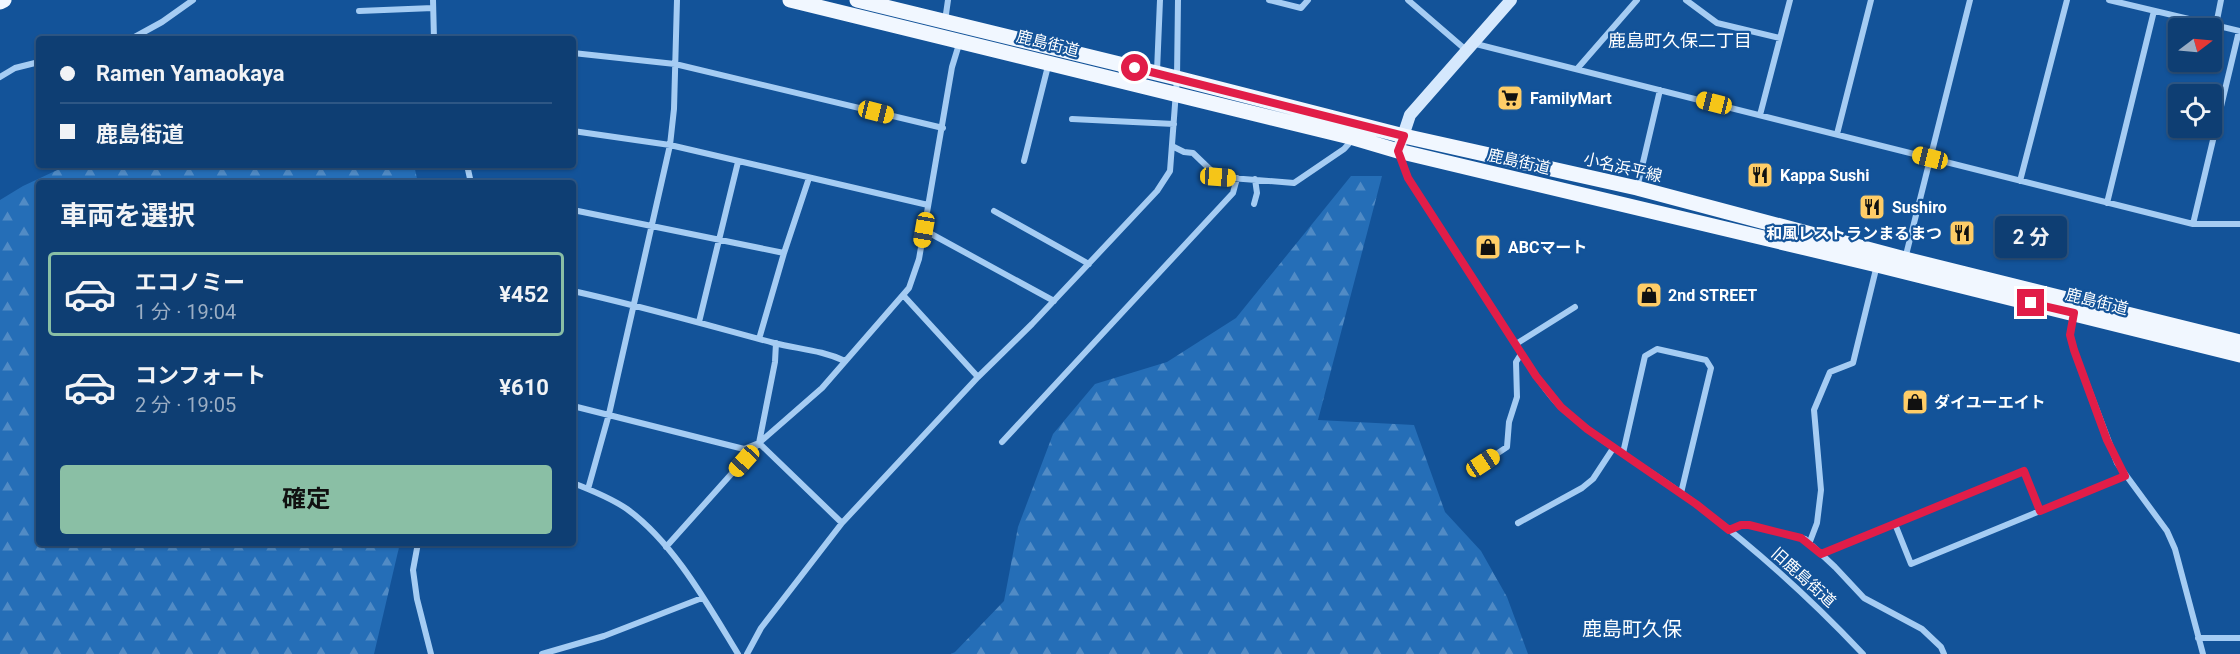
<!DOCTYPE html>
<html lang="ja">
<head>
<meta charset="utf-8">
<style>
	:root { --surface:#0e3e73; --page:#174578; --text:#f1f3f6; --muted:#9baec4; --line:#2e5785; --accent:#8abfa5 }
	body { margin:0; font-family:Roboto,"Noto Sans JP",sans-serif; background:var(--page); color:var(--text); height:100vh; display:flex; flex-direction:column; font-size:22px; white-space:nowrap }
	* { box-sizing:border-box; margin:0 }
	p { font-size:20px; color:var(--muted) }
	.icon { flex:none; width:33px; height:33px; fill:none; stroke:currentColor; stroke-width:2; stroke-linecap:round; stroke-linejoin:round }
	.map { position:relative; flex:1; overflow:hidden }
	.details { position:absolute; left:36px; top:180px; width:540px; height:366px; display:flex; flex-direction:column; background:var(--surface); border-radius:6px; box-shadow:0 2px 4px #0004,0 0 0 2px var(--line) }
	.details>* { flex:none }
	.top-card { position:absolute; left:36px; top:36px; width:540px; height:132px; border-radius:6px; box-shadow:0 2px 4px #0004,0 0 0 2px var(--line); display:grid; align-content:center; height:132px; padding:0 24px; background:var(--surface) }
	.needle { width:39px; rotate:74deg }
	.tools { position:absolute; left:2168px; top:18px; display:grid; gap:12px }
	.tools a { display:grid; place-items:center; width:54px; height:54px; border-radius:6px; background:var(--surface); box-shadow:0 2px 4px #0004,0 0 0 2px var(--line); font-size:30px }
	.end { position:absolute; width:27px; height:27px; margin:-14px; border:8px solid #e11d48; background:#fff; box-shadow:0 0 0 3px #fff }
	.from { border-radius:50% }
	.bubble { position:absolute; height:42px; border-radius:6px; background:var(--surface); box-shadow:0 2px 4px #0004,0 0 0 2px var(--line); font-size:20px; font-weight:700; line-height:42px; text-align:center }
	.car { position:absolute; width:18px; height:36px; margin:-18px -9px; border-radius:8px; box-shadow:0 0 4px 2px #0007; background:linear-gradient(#f5c518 24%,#345 0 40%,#f5c518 0 76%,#345 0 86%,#f5c518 0) }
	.top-card b { display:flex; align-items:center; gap:21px; height:57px; font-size:22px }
	.top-card b+b { border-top:2px solid var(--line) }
	.top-card i { width:15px; height:15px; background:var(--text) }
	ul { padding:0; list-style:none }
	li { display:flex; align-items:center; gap:18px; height:84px; margin:0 12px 9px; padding:0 12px; border:3px solid transparent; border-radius:6px }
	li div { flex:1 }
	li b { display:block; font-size:22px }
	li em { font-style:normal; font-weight:700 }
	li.current { border-color:var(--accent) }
	li>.icon { width:54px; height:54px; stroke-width:1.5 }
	h2 { padding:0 24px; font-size:27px; line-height:72px }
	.primary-button { display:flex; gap:12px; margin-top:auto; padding:12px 24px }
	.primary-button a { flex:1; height:69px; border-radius:6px; background:var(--accent); color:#111; font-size:24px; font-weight:700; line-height:69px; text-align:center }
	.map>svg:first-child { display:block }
</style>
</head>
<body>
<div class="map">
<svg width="2240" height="654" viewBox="0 0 2240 654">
	<defs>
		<pattern id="forest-firs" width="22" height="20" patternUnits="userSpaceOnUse" patternTransform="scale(1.5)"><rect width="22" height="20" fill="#256eb7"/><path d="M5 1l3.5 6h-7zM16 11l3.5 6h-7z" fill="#518bc5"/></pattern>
	</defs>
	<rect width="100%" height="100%" fill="#135399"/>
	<path fill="url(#forest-firs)" d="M 68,165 L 414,165 L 418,183 L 39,183 L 39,543 L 400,543 L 374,654 L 0,654 L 0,200 L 23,186 Z
		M 1351,176 L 1382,176 L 1318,420 L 1414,425 L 1445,512 L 1481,551 L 1507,597 L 1528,654 L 951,654 L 955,652 L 1004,601 L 1018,527 L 1053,434 L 1095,384 L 1167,362 L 1236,318 Z"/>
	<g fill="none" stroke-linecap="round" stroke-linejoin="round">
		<path stroke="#a5ccf3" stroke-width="6" d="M 433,0 L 434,39
			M 1269,0 L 1301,8 L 1308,0
			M 1408,0 L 1466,50
			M 1686,0 L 1717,23 L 1780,38
			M 2109,0 L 2240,31
			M 359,11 L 433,8
			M 945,21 L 948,0
			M 2216,25 L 2221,0
			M 131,39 L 162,22 L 193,0
			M 1472,43 L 2193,224 L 2240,224
			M 573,53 L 675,64 L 943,128
			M 1577,69 L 1637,0
			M 1157,71 L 1160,0
			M 0,77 L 15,68 L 39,62
			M 1760,115 L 1790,0
			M 1072,119 L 1174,124
			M 573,131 L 670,145 L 928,205
			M 1837,134 L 1871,0
			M 1172,146 L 1184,152 L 1193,153 L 1218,177 L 1294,183 L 1344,149 L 1353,139
			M 1400,154 L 1408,178 L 1536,376 C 1544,387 1552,399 1562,408 C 1603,445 1653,471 1696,504 C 1756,549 1812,600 1863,654
			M 1024,161 L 1049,62
			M 467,165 L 471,183
			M 2020,181 L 2067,0
			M 1637,188 L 1660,90
			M 2107,203 L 2154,11
			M 1254,204 L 1257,193 L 1255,179
			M 573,210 L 784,253
			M 994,211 L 1089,264
			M 2193,224 L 2239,31
			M 924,230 L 1054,301
			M 1905,259 L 1970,0
			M 573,291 C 641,306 707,325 774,343 C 798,349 822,350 845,361
			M 903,295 L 978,377
			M 2074,314 L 2070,335 L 2074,350 L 2117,463 L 2167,531 L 2175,549 L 2203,654
			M 699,322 L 738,162
			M 759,339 L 784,253 L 809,178
			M 1516,344 L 1575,307
			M 573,406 L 744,449 L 759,443 L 775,362 L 776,343
			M 1002,442 L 1233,193 L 1237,178
			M 759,443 L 842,523
			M 1623,453 L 1645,356 L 1657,349 L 1706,360 L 1711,368 L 1681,493
			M 1483,463 L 1507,447 L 1509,422 L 1517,397 L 1516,362 L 1521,354
			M 573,483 C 591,490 611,498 627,509 C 674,543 708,605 738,654
			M 588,489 L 609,414 L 670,145 L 674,109 L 677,0
			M 1518,523 L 1582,488 L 1593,479 L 1614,447
			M 1895,524 L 1911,564 L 2125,476
			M 1729,530 L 1741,525 L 1749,525 L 1805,539 L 1835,567 L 1864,598 L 1922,629 L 1941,647 L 1944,654
			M 418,543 L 413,570 L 417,599 L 431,654
			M 1809,544 L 1817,523 L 1821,490 L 1814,410 L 1830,372 L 1853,363 L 1877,265
			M 666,547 L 759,443 L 822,388 L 909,288 L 919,259 L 952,67 L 960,41
			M 1821,554 L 2024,471 L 2040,511
			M 2198,638 L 2240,638
			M 542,654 L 604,636 L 702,598
			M 747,654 L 761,628 L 842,523 L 978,377 L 1032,324 L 1157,191 L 1170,171 L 1177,78 L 1178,0"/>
		<path stroke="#d5e8fd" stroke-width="12" d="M 1398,151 L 1410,115 L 1511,0"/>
		<path stroke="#f1f7ff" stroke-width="15" d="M 790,0 L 1354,138 L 1398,151 L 1877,265 L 2240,355
			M 857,0 L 1177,78 L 1404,136 L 1637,188 L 1905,259 L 2240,342
			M 0,2 L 4,0"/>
	</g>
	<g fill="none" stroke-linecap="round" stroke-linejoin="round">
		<path stroke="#e11d48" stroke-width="8" d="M 1135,68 L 1404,136 L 1398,151 L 1408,178 L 1536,376 L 1561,407 L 1587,429 L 1696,504 L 1729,530 L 1741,525 L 1749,525 L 1801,538 L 1821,554 L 2024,471 L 2040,511 L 2125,476 L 2107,440 L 2074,350 L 2070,335 L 2074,313 L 2031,303"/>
	</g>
	<defs>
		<g id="supermarket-square" transform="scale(1.35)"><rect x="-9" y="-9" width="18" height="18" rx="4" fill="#ffcd67" stroke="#135399"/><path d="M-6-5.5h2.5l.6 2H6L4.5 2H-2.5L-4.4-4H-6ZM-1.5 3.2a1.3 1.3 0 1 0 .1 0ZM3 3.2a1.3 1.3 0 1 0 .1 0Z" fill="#111"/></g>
		<g id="restaurant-square" transform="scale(1.35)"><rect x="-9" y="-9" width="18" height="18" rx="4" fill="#ffcd67" stroke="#135399"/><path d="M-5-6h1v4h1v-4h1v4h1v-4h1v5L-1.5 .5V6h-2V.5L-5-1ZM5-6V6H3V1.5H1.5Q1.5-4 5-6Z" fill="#111"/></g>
		<g id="shop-square" transform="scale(1.35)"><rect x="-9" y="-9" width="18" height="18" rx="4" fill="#ffcd67" stroke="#135399"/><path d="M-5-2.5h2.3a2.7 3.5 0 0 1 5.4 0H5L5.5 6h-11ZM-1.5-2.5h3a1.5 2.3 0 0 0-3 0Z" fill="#111"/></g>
	</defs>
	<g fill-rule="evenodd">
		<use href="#supermarket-square" x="1510" y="98"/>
		<use href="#restaurant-square" x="1760" y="175"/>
		<use href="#restaurant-square" x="1872" y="207"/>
		<use href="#restaurant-square" x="1962" y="233"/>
		<use href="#shop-square" x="1488" y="247"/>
		<use href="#shop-square" x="1649" y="295"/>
		<use href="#shop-square" x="1915" y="402"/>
	</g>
	<g text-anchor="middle" stroke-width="4.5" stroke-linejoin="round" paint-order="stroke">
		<g font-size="16" fill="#fff" stroke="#135399">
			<text transform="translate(1048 43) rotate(14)" y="6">鹿島街道</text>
			<text transform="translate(1519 161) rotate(13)" y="6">鹿島街道</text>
			<text transform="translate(1623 167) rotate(13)" y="6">小名浜平線</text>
			<text transform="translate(2097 301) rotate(14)" y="6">鹿島街道</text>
			<text transform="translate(1804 577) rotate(42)" y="6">旧鹿島街道</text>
		</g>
		<g font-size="16" font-weight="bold" fill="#fff" stroke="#135399" text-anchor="start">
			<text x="1530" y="104">FamilyMart</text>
			<text x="1780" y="181">Kappa Sushi</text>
			<text x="1892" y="213">Sushiro</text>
			<text x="1942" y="239" text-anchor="end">和風レストランまるまつ</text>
			<text x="1508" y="253">ABCマート</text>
			<text x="1668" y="301">2nd STREET</text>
			<text x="1934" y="408">ダイユーエイト</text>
		</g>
		<g font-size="18" fill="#fff" stroke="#135399">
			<text x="1680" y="47">鹿島町久保二丁目</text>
		</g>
		<g font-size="20" fill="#fff" stroke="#135399">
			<text x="1632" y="636">鹿島町久保</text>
		</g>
	</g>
</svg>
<div class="tools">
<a><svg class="needle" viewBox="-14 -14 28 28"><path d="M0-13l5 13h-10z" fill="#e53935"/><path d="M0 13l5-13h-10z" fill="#9baec4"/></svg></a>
<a><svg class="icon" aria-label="locate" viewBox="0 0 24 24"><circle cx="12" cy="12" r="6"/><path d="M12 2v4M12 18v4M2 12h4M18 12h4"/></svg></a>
</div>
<i class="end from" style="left:1135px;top:68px"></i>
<i class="end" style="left:2031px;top:303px"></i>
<div class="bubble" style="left:1995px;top:216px;width:72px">2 分</div>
<i class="car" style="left:1714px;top:103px;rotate:284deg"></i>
<i class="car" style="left:876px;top:112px;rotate:104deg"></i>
<i class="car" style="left:1930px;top:158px;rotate:284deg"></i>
<i class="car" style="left:1218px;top:177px;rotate:94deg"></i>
<i class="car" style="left:924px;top:230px;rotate:190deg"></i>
<i class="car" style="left:744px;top:461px;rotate:222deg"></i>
<i class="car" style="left:1483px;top:463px;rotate:57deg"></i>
<div class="top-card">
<b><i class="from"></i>Ramen Yamaokaya</b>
<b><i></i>鹿島街道</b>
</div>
<section class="details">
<h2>車両を選択</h2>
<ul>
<li class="current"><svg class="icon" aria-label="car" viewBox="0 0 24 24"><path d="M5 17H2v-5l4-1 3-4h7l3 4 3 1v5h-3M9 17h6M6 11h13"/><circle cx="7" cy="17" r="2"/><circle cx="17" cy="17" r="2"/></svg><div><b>エコノミー</b><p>1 分 · 19:04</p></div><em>¥452</em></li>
<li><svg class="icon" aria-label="car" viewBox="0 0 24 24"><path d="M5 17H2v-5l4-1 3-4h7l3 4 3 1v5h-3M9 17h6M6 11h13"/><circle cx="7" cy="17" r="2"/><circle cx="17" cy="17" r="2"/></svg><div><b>コンフォート</b><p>2 分 · 19:05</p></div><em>¥610</em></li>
</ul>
<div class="primary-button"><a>確定</a></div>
</section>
</div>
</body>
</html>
